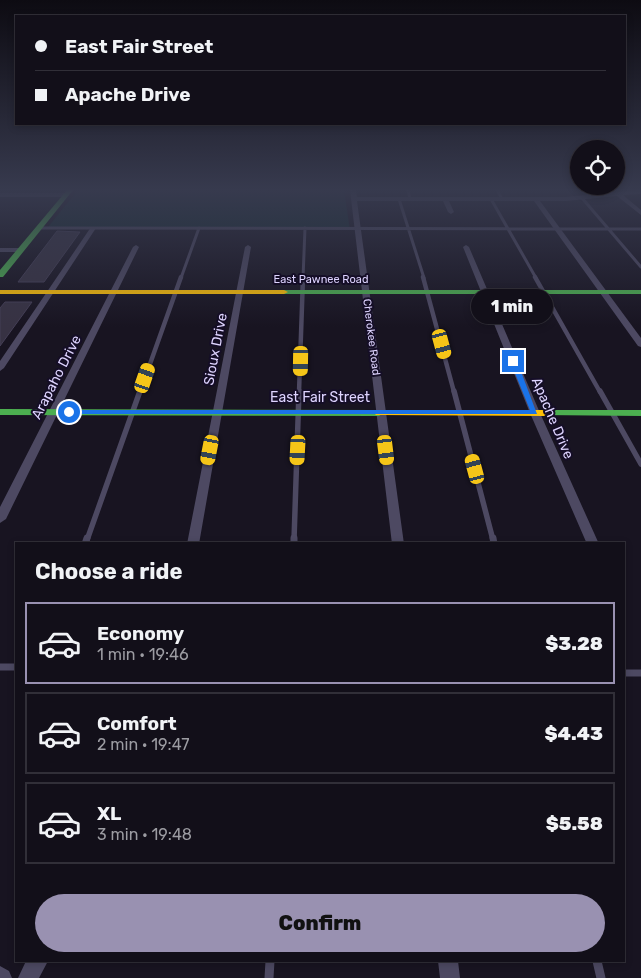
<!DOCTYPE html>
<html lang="en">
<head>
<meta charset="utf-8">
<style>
	:root { --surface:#120f19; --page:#1f1d26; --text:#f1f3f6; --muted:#9c9ca2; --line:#312f38; --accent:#9991b1 }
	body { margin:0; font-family:Rubik,sans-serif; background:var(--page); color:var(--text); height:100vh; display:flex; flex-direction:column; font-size:19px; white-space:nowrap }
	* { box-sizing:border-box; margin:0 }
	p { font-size:16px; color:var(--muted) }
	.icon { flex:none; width:28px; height:28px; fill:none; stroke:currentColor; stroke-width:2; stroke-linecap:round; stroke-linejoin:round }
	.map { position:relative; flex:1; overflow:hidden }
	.sheet { position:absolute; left:15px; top:542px; width:610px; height:420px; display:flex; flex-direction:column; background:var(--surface); border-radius:0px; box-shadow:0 2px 8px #0003,0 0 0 1px var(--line) }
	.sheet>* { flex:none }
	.guide { position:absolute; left:15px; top:15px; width:611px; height:110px; border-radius:0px; box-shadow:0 2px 8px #0003,0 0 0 1px var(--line); display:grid; align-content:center; height:110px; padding:0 20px; background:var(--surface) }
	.fabs { position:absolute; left:570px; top:140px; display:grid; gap:10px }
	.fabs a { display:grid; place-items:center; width:55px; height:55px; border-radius:50%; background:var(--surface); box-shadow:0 2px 8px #0003,0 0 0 1px var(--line); font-size:25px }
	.end { position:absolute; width:22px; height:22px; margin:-11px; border:6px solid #1a73e8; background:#fff; box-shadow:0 0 0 2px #fff }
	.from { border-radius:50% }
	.bubble { position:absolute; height:35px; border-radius:18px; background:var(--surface); box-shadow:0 2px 8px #0003,0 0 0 1px var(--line); font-size:16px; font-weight:800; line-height:35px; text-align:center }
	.car { position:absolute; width:15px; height:30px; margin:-15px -8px; border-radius:6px; box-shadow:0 0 4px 1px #0007; background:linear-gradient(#f5c518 24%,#345 0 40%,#f5c518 0 76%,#345 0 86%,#f5c518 0) }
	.guide b { display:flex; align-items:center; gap:18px; height:48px; font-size:19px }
	.guide b+b { border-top:1px solid var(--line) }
	.guide i { width:12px; height:12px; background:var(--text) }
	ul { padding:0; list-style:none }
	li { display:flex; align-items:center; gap:15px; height:82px; margin:0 10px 8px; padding:0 10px; border:2px solid var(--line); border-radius:0px }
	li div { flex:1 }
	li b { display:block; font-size:19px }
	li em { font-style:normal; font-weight:800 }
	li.active { border-color:var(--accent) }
	li>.icon { width:45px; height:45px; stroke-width:1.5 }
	h2 { padding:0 20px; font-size:22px; line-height:60px }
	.button { display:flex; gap:10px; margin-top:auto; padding:10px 20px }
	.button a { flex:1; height:58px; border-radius:30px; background:var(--accent); color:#111; font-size:20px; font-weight:800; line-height:58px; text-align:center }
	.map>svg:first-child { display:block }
</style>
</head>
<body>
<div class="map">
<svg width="641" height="978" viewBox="0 0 641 978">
	<rect width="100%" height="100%" fill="#181421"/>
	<path fill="#122b30" d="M 78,190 L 344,190 L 350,230 L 48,227 Z"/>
	<path fill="#373243" stroke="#453f56" d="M 57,231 L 80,232 L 44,282 L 18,282 Z
		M 5,302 L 32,302 L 0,346 L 0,308 Z"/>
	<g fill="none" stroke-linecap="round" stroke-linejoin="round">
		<path stroke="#4d4962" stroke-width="3" d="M 408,190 L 410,199
			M 497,190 L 502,199
			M 585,190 L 591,197
			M 582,198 L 641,267
			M 399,199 L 424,278
			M 491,199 L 536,278
			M 39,228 L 641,229
			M 181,278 L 199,228
			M 303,278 L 305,228"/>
		<path stroke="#4d4962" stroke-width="4.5" d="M 423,277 L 454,392
			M 535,277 L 600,392
			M 140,392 L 181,277
			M 299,392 L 303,277"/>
		<path stroke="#4d4962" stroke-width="5.5" d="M 454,391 L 493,540
			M 600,391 L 641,464
			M 87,540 L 140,391
			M 294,540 L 299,391"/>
		<path stroke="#4d4962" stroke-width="7" d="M 493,538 L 494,544
			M 85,544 L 87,538
			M 294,544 L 294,538
			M 0,667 L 16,667
			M 624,673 L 641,673"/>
		<path stroke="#4d4962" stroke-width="9" d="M 597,961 L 601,978
			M 269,978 L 270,961"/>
		<path fill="#4d4962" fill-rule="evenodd" d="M 350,190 L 356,190 L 357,197 L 566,197 L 641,190 L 641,194 L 623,195 L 641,210 L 641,215 L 617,196 L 566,201 L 540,201 L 641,338 L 641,347 L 638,346 L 534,201 L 449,201 L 454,212 L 451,214 L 448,212 L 443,201 L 357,201 L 404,544 L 392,544 Z
			M 0,193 L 66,193 L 69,195 L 66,197 L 0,197 Z
			M 91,227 L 96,228 L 4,368 L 0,371 L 0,361 Z
			M 136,245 L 139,247 L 6,519 L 0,523 L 0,507 L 133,247 Z
			M 248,245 L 251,247 L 199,544 L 187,544 L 245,247 Z
			M 466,245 L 469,247 L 540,413 L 599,544 L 587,544 L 530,413 L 463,247 Z
			M 0,248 L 21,248 L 24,250 L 21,252 L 0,252 Z
			M 26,961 L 48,961 L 39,978 L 18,978 Z
			M 438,961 L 458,961 L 460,978 L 440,978 Z
			M 0,966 L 9,971 L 12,978 L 0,978 Z"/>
		<path fill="#4caf50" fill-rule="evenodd" d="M 67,190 L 73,190 L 3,277 L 0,277 L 0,270 Z
			M 281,290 L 641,290 L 641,294 L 284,294 L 280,292 Z
			M 0,409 L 379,410 L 384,413 L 379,416 L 0,415 Z
			M 544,410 L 641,410 L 641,416 L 541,415 L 539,413 Z"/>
		<path fill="#ffc107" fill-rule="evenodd" d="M 0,290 L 284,290 L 288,292 L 284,294 L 0,294 Z
			M 379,410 L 544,410 L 549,413 L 544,416 L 376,415 L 374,413 Z"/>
	</g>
	<linearGradient id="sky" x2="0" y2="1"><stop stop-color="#0d0b12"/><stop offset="0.58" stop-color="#373a4e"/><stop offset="1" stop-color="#373a4e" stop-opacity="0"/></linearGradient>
	<rect width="641" height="327" fill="url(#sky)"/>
	<path fill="#1a73e8" d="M 513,359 L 517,361 L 537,414 L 69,414 L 66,412 L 69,410 L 530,410 L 510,361 Z"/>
	<g text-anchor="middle" stroke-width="4" stroke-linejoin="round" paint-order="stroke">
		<g font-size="11" fill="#ded4ff" stroke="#150e27">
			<text x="321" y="283">East Pawnee Road</text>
			<text transform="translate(372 337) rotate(83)" y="4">Cherokee Road</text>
		</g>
		<g font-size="14" fill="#ded4ff" stroke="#150e27">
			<text transform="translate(215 349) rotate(-79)" y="5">Sioux Drive</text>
			<text transform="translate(56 377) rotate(-63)" y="5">Arapaho Drive</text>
			<text x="320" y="402">East Fair Street</text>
			<text transform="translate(553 418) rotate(67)" y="5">Apache Drive</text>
		</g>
	</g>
</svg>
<div class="fabs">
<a><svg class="icon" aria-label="locate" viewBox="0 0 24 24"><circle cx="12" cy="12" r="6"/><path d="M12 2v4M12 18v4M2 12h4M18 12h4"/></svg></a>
</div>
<i class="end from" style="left:69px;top:412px"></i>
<i class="end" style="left:513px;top:361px"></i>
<div class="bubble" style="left:471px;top:289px;width:82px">1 min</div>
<i class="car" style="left:442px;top:344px;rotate:165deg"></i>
<i class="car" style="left:301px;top:361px;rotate:181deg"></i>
<i class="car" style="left:145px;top:378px;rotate:19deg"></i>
<i class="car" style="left:210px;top:450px;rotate:191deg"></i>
<i class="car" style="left:298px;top:450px;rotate:183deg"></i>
<i class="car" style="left:386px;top:450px;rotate:173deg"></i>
<i class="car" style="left:475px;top:469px;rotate:345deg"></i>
<div class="guide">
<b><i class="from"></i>East Fair Street</b>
<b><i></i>Apache Drive</b>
</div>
<section class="sheet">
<h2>Choose a ride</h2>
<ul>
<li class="active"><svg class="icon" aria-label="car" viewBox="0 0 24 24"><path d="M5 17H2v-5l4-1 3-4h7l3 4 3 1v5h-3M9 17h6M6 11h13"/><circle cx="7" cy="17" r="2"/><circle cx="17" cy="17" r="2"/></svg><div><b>Economy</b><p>1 min · 19:46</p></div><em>$3.28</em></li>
<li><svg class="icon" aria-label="car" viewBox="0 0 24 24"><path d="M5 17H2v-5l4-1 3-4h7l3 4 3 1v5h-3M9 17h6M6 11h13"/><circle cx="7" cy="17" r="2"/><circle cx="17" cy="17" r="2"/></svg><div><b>Comfort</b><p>2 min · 19:47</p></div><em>$4.43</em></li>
<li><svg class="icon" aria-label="car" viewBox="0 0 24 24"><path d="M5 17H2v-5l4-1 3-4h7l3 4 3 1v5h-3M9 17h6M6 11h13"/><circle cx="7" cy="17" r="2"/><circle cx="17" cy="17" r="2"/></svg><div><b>XL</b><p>3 min · 19:48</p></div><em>$5.58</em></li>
</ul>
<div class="button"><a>Confirm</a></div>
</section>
</div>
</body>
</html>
